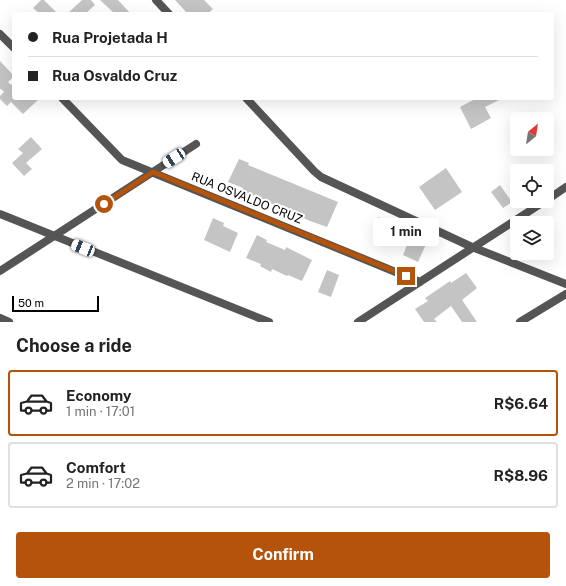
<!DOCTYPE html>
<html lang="en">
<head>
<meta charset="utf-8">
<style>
	:root { --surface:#fff; --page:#f6f6f6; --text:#222; --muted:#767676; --line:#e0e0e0; --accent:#b45309 }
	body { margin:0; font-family:"Public Sans",sans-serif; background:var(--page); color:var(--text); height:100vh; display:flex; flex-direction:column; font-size:15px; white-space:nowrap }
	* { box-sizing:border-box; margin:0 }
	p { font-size:13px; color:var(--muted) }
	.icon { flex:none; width:22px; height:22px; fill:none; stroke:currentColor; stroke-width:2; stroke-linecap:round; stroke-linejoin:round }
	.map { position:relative; height:322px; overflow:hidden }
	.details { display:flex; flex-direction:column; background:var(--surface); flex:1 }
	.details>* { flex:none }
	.guide { position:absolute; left:12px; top:12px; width:542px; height:88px; border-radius:4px; box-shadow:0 4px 16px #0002; display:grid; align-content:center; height:88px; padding:0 16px; background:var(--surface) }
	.needle { width:26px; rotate:30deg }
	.fabs { position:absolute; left:510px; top:112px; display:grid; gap:8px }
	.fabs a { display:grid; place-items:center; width:44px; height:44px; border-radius:4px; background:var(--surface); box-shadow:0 4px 16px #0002; font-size:20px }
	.scale { position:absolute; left:12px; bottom:10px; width:87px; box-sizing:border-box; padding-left:4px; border:2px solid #000; border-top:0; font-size:11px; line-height:14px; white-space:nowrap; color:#000; -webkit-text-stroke:3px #fff; paint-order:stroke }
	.end { position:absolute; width:18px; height:18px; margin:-9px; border:5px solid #b45309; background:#fff; box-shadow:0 0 0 2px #fff }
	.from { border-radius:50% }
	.bubble { position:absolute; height:28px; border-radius:4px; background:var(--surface); box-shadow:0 4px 16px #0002; font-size:13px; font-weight:700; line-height:28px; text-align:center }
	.car { position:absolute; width:12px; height:24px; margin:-12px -6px; border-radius:5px; box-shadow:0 0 3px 1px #0007; background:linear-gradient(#fff 24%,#345 0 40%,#fff 0 76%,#345 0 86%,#fff 0) }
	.guide b { display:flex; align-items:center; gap:14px; height:38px; font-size:15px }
	.guide b+b { border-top:1px solid var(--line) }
	.guide i { width:10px; height:10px; background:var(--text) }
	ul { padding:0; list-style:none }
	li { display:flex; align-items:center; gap:12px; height:66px; margin:0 8px 6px; padding:0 8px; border:2px solid var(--line); border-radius:4px }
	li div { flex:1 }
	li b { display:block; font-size:15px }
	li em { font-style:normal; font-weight:700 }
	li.selected { border-color:var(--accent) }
	li>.icon { width:36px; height:36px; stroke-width:1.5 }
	h2 { padding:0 16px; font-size:18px; line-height:48px }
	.primary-button { display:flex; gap:8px; margin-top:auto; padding:8px 16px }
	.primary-button a { flex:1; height:46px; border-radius:4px; background:var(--accent); color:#fff; font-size:16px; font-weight:700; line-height:46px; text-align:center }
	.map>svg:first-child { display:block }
</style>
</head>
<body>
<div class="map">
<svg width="566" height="322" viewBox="0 0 566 322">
	<rect width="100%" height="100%" fill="#fff"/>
	<path fill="#c4c4c4" d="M 41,0 L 44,0 L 58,14 L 40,14 L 33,8 Z
		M 82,0 L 91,0 L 95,5 L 85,14 L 67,14 Z
		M 100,0 L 118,0 L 131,14 L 115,14 Z
		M 175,0 L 204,0 L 213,9 L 207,14 L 188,14 Z
		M 0,61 L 14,76 L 8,82 L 11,85 L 14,82 L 14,98 L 40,98 L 23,114 L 11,102 L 7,106 L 0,99 L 0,96 L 4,92 L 1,89 L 0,89 Z
		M 477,98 L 503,98 L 485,107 L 491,118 L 471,129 L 460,107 Z
		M 31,137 L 42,149 L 26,163 L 32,169 L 24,176 L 12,163 L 23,153 L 18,149 Z
		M 239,159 L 249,163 L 248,165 L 338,202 L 327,227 L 310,221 L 270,203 L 270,202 L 242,191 L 243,188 L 228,182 Z
		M 446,168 L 462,192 L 435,210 L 419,187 Z
		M 500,185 L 512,202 L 503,208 L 491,192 Z
		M 378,217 L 395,225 L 391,235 L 374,228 Z
		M 213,218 L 224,223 L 223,226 L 238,233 L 230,252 L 204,240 Z
		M 412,233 L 428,240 L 418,262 L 403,255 Z
		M 257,235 L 267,240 L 266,242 L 285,250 L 286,247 L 312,260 L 302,281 L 288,275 L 287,276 L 272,269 L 271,272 L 260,266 L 261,264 L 246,258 Z
		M 327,270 L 339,275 L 331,297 L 318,292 Z
		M 466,273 L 477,288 L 462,300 L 477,322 L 462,322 L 451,306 L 434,319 L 437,322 L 424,322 L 415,309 L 428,301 L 425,298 L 437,290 L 450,281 L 451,283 Z"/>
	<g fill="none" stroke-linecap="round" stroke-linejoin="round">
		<path stroke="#555" stroke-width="8" d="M 156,0 L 169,14
			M 0,34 L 14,48
			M 62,98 L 122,160 L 420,282
			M 246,98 L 314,171 L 321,177 L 472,247 L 566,284
			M 547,200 L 566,187
			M 0,214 L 269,322
			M 0,271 L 196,144
			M 0,318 L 9,322
			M 358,322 L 545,201
			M 520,322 L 566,294"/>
	</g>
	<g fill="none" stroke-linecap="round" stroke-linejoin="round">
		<path stroke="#b45309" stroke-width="5" d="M 104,204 L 153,172 L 406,276"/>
	</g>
	<g text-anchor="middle" stroke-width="4" stroke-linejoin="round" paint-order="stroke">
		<g font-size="12" fill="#000" stroke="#fff">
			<text transform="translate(247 198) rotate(22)" y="4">RUA OSVALDO CRUZ</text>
		</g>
	</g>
</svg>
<div class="fabs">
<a><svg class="needle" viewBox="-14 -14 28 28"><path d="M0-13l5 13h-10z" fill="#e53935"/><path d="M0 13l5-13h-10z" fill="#767676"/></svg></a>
<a><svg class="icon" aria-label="locate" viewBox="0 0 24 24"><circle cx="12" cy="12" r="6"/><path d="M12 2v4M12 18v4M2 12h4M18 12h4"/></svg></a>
<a><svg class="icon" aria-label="layers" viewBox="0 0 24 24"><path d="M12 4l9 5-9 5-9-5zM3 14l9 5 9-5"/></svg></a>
</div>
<div class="scale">50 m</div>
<i class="end from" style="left:104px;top:204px"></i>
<i class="end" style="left:406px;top:276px"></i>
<div class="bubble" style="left:373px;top:218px;width:66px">1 min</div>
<i class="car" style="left:174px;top:158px;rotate:237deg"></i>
<i class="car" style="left:83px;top:248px;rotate:292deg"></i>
<div class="guide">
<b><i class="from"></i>Rua Projetada H</b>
<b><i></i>Rua Osvaldo Cruz</b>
</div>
</div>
<section class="details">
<h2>Choose a ride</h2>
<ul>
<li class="selected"><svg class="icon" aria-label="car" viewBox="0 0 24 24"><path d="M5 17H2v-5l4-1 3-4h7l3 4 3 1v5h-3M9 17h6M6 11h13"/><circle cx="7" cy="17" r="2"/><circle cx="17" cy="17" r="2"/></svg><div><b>Economy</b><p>1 min · 17:01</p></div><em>R$6.64</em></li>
<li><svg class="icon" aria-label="car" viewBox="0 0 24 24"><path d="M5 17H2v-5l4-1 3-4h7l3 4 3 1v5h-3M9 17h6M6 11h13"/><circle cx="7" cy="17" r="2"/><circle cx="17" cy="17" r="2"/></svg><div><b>Comfort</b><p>2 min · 17:02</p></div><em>R$8.96</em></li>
</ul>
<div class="primary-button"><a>Confirm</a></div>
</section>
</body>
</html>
